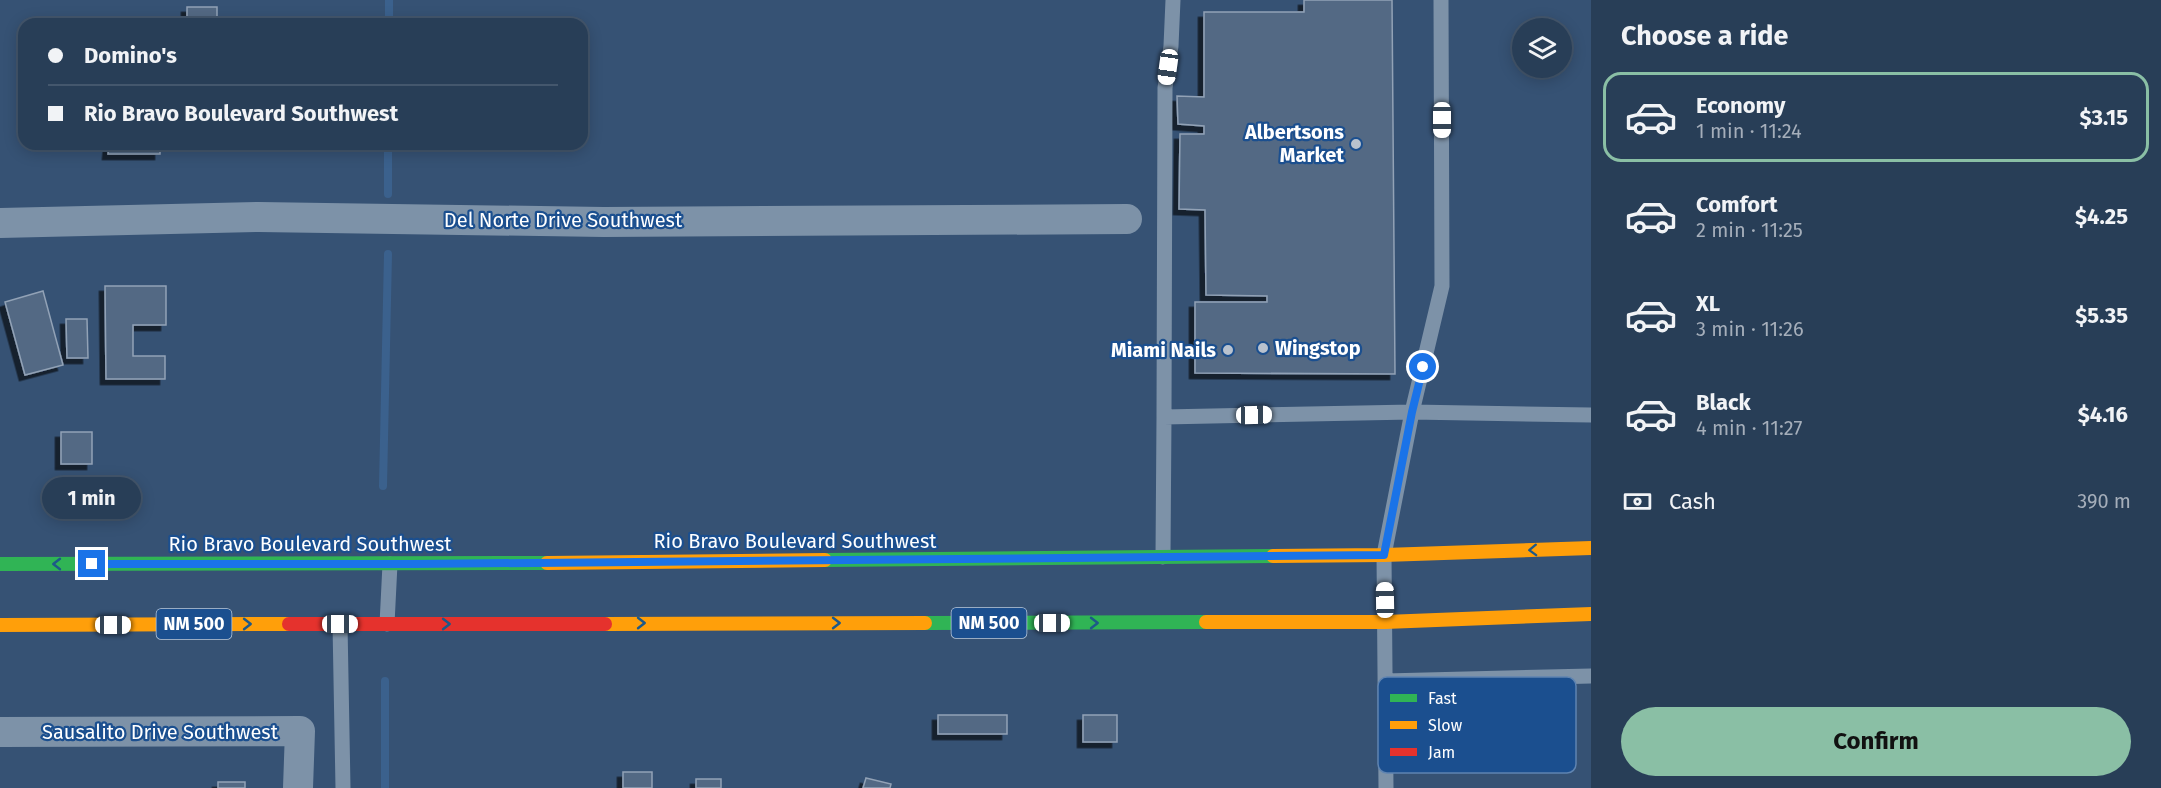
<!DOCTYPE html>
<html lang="en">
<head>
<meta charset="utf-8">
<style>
	:root { --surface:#283e57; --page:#30455d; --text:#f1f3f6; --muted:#a5aeba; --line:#44576d; --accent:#8abfa5 }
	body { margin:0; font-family:"Fira Sans",sans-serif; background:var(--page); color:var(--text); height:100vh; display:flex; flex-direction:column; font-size:22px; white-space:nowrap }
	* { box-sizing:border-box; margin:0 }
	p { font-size:20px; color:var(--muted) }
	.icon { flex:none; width:33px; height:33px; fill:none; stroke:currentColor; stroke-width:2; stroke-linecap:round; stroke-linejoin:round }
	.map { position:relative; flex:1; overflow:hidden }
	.details { display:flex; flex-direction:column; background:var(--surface); width:570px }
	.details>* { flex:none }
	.guide { position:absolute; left:18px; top:18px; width:570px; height:132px; border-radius:18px; box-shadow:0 3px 15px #0003,0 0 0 2px var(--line); display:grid; align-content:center; height:132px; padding:0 30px; background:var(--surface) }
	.buttons { position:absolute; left:1512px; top:18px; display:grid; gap:12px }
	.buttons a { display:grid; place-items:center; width:60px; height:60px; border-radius:50%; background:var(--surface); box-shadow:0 3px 15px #0003,0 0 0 2px var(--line); font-size:30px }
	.end { position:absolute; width:27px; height:27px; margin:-14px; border:8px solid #1a73e8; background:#fff; box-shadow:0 0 0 3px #fff }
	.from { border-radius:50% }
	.bubble { position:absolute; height:42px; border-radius:21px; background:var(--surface); box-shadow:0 3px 15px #0003,0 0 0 2px var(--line); font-size:20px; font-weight:700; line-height:42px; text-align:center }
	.car { position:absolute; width:18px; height:36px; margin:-18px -9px; border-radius:8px; box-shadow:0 0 4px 2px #0007; background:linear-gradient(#fff 24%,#345 0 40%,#fff 0 76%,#345 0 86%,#fff 0) }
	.guide b { display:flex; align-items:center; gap:21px; height:57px; font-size:22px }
	.guide b+b { border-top:2px solid var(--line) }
	.guide i { width:15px; height:15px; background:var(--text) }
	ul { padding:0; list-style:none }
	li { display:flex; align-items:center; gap:18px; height:90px; margin:0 12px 9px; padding:0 18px; border:3px solid transparent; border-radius:18px }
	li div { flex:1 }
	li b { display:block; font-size:22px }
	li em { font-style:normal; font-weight:700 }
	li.current { border-color:var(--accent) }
	li>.icon { width:54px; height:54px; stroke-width:1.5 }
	h2 { padding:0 30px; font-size:27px; line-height:72px }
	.pay { display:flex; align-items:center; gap:15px; height:66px; padding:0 30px; font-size:22px }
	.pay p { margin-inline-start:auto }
	.cta { display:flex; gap:12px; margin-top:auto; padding:12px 30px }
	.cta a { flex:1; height:69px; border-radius:36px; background:var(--accent); color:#111; font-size:24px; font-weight:700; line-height:69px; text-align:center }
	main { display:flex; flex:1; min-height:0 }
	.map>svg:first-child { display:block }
</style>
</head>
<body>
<main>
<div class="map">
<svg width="1591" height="788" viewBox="0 0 1591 788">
	<defs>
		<filter id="shadow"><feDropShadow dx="-5.5" dy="5.5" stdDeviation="0" flood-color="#0009"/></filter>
	</defs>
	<rect width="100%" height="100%" fill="#365274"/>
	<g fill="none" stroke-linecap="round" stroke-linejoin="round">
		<path stroke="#3b618d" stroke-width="8" d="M 389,24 L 389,0
			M 388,194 L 388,144
			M 383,486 L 388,254
			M 385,681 L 385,788"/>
	</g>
	<path fill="#526984" stroke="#92a2b6" stroke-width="1.5" filter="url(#shadow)" d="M 1304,0 L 1392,0 L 1395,374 L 1195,373 L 1195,302 L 1267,302 L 1267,296 L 1206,295 L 1205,210 L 1179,209 L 1180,134 L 1204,134 L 1204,126 L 1178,124 L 1177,96 L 1204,97 L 1204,12 L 1304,12 Z
		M 187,7 L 217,7 L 217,24 L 187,24 Z
		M 109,144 L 160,144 L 160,154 L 108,154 Z
		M 105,286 L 166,286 L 166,325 L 133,325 L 133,356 L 165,356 L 165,379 L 106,379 Z
		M 43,291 L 63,365 L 25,375 L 5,302 Z
		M 66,319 L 87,319 L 88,358 L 67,358 Z
		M 61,432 L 92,432 L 92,464 L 61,464 Z
		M 938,715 L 1007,715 L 1007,734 L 938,734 Z
		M 1083,715 L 1117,715 L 1117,742 L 1083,742 Z
		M 623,772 L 652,772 L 652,788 L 623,788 Z
		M 866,778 L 891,784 L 890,788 L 863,788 Z
		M 696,779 L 721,779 L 721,788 L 696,788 Z
		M 218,782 L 245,782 L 245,788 L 218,788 Z"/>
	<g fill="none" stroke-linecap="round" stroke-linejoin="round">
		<path stroke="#7d92a8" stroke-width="15" d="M 1441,0 L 1442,286 L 1412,412 L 1591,415
			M 1164,417 L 1165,88 L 1171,46 L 1173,0
			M 1163,557 L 1164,417 L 1412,412 L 1384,555 L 1386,788
			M 340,624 L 343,788
			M 387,624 L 390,564
			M 1385,681 L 1591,676"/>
		<path stroke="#7d92a8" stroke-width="30" d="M 0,223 L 259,217 L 604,222 L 1127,219
			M 0,732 L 300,731 L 298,788"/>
		<path stroke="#30b455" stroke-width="14" d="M 825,560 L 1273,556
			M 0,564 L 547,563
			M 925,623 L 1206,622"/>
		<path stroke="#ff9f0a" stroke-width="14" d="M 1273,556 L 1384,555 L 1591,548
			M 547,563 L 825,560
			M 1206,622 L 1385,622 L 1591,614
			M 605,624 L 925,623
			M 0,625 L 289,624"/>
		<path stroke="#e5322d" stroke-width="14" d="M 289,624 L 605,624"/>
	</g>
	<defs><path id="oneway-chevron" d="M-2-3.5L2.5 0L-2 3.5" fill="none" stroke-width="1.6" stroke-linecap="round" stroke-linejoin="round" transform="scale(1.5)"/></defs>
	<g stroke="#1d5989">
		<use href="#oneway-chevron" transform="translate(1533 550) rotate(178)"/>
		<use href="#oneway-chevron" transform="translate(57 564) rotate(180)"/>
		<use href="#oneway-chevron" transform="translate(641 623)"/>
		<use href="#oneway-chevron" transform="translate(836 623)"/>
		<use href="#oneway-chevron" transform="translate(1094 623)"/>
		<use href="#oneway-chevron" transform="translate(247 624)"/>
		<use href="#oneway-chevron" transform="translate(446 624)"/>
	</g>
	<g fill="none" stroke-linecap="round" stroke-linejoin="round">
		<path stroke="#1a73e8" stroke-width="8" d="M 92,564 L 414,564 L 1384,555 L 1412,412 L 1423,367"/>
	</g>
	<g fill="#b9c2ce" stroke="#1b4f8f" stroke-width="2">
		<circle cx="1356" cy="144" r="6"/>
		<circle cx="1263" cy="348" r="6"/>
		<circle cx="1228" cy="350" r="6"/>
	</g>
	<g text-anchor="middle" stroke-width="4.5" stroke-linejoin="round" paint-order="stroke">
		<g fill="#1b4f8f" stroke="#bbcadd" stroke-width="1.5">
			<rect x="951.5" y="608" width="75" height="30" rx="4.5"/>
			<rect x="156.5" y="609" width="75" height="30" rx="4.5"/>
		</g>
		<g font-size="18" font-weight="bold" fill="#fff">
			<text x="989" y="629">NM 500</text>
			<text x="194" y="630">NM 500</text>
		</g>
		<g font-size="20" font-weight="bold" fill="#fff" stroke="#1b4f8f" text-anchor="end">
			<text x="1344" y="139">Albertsons<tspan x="1344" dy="23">Market</tspan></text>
			<text x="1275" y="355" text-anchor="start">Wingstop</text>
			<text x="1216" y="357">Miami Nails</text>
		</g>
		<g font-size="20" fill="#fff" stroke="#1b4f8f">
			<text x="563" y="227">Del Norte Drive Southwest</text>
			<text x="795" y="548">Rio Bravo Boulevard Southwest</text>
			<text x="310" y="551">Rio Bravo Boulevard Southwest</text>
			<text x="160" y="739">Sausalito Drive Southwest</text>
		</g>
	</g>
	<rect x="1378" y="677" width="198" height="96" rx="9" fill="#1b4f8f" stroke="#5f84b1" stroke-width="1.5"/>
	<rect x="1390" y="694" width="27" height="8" fill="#30b455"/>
	<rect x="1390" y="721" width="27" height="8" fill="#ff9f0a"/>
	<rect x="1390" y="748" width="27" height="8" fill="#e5322d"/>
	<g font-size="16" fill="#fff">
		<text x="1428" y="704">Fast</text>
		<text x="1428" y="731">Slow</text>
		<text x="1428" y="758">Jam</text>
	</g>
</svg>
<div class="buttons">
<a><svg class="icon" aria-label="layers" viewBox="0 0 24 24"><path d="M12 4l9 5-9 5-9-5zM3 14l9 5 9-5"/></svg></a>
</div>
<i class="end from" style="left:1423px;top:367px"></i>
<i class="end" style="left:92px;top:564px"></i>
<div class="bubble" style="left:42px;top:477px;width:99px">1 min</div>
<i class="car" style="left:1168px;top:67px;rotate:188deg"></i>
<i class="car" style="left:1442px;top:120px;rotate:180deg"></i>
<i class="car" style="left:1254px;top:415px;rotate:89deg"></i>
<i class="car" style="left:1385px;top:600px;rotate:359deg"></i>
<i class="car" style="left:1052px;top:623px;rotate:90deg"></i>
<i class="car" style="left:340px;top:624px;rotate:90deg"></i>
<i class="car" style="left:113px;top:625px;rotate:90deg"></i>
<div class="guide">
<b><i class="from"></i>Domino's</b>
<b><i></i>Rio Bravo Boulevard Southwest</b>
</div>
</div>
<section class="details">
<h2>Choose a ride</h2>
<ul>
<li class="current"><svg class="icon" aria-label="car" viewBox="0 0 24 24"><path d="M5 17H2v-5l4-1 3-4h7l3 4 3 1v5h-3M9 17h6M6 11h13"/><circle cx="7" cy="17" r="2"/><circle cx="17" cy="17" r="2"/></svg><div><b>Economy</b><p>1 min · 11:24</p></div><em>$3.15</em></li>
<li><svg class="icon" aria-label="car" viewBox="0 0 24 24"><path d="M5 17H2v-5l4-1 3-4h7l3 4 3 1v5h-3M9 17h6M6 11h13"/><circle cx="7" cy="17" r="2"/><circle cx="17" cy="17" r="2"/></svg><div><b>Comfort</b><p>2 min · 11:25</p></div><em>$4.25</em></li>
<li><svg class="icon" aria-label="car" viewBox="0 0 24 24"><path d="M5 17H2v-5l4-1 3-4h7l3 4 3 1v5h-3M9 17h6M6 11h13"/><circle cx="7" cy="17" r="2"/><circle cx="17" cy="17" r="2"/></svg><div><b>XL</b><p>3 min · 11:26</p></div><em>$5.35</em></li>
<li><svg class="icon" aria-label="car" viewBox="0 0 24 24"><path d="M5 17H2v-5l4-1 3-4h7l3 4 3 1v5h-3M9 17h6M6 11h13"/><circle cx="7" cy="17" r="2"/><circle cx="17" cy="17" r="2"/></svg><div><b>Black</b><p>4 min · 11:27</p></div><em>$4.16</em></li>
</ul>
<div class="pay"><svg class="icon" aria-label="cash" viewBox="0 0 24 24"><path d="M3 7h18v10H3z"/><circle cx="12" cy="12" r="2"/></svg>Cash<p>390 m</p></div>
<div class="cta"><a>Confirm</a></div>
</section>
</main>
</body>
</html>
